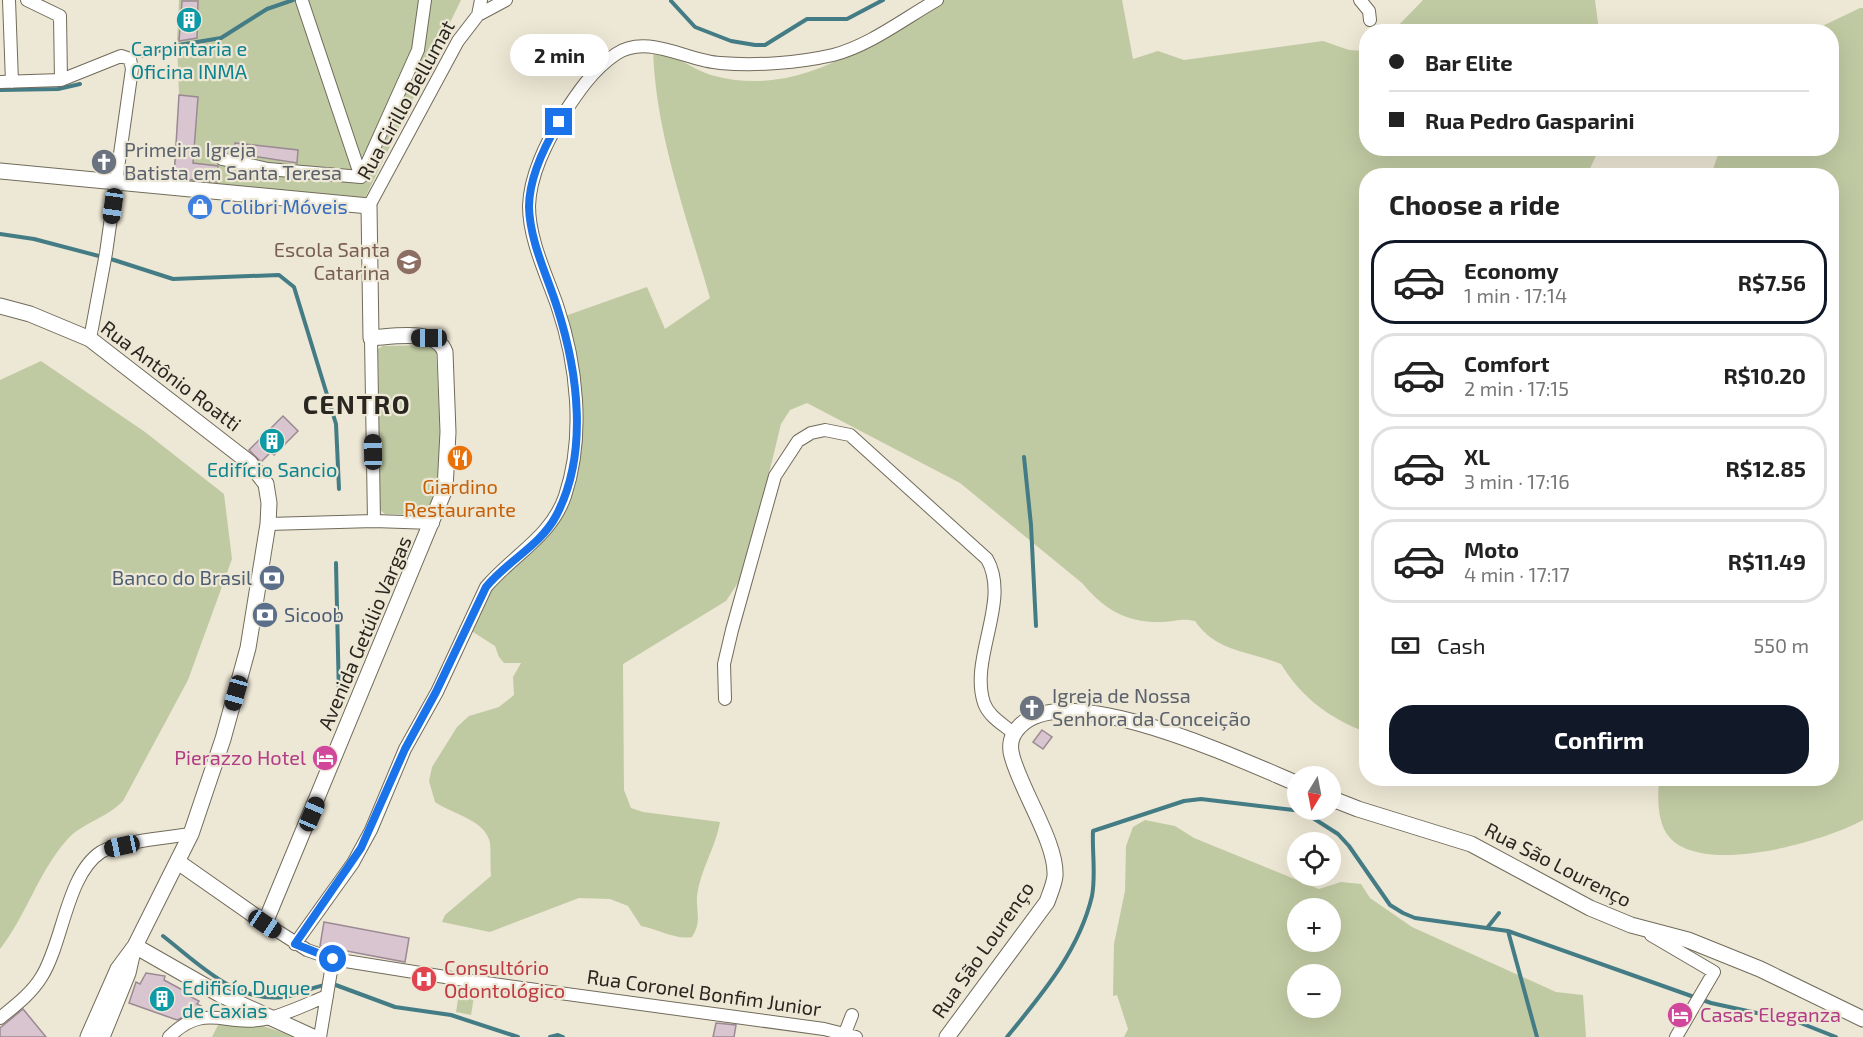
<!DOCTYPE html>
<html lang="en">
<head>
<meta charset="utf-8">
<style>
	:root { --surface:#fff; --page:#f6f6f6; --text:#222; --muted:#767676; --line:#e0e0e0; --accent:#111827 }
	body { margin:0; font-family:"Exo 2",sans-serif; background:var(--page); color:var(--text); height:100vh; display:flex; flex-direction:column; font-size:22px; white-space:nowrap }
	* { box-sizing:border-box; margin:0 }
	p { font-size:20px; color:var(--muted) }
	.icon { flex:none; width:33px; height:33px; fill:none; stroke:currentColor; stroke-width:2; stroke-linecap:round; stroke-linejoin:round }
	.map { position:relative; flex:1; overflow:hidden }
	.details { position:absolute; left:1359px; top:168px; width:480px; height:618px; display:flex; flex-direction:column; background:var(--surface); border-radius:24px; box-shadow:0 6px 24px #0002 }
	.details>* { flex:none }
	.guide { position:absolute; left:1359px; top:24px; width:480px; height:132px; border-radius:24px; box-shadow:0 6px 24px #0002; display:grid; align-content:center; height:132px; padding:0 30px; background:var(--surface) }
	.needle { width:39px; rotate:190deg }
	.tools { position:absolute; left:1287px; top:766px; display:grid; gap:12px }
	.tools a { display:grid; place-items:center; width:54px; height:54px; border-radius:50%; background:var(--surface); box-shadow:0 6px 24px #0002; font-size:30px }
	.end { position:absolute; width:27px; height:27px; margin:-14px; border:8px solid #1a73e8; background:#fff; box-shadow:0 0 0 3px #fff }
	.from { border-radius:50% }
	.bubble { position:absolute; height:42px; border-radius:21px; background:var(--surface); box-shadow:0 6px 24px #0002; font-size:20px; font-weight:700; line-height:42px; text-align:center }
	.car { position:absolute; width:18px; height:36px; margin:-18px -9px; border-radius:8px; box-shadow:0 0 4px 2px #0007; background:linear-gradient(#222 24%,#8ab4d8 0 40%,#222 0 76%,#8ab4d8 0 86%,#222 0) }
	.guide b { display:flex; align-items:center; gap:21px; height:57px; font-size:22px }
	.guide b+b { border-top:2px solid var(--line) }
	.guide i { width:15px; height:15px; background:var(--text) }
	ul { padding:0; list-style:none }
	li { display:flex; align-items:center; gap:18px; height:84px; margin:0 12px 9px; padding:0 18px; border:3px solid var(--line); border-radius:24px }
	li div { flex:1 }
	li b { display:block; font-size:22px }
	li em { font-style:normal; font-weight:700 }
	li.selected { border-color:var(--accent) }
	li>.icon { width:54px; height:54px; stroke-width:1.5 }
	h2 { padding:0 30px; font-size:27px; line-height:72px }
	.pay { display:flex; align-items:center; gap:15px; height:66px; padding:0 30px; font-size:22px }
	.pay p { margin-inline-start:auto }
	.cta { display:flex; gap:12px; margin-top:auto; padding:12px 30px }
	.cta a { flex:1; height:69px; border-radius:24px; background:var(--accent); color:#fff; font-size:24px; font-weight:700; line-height:69px; text-align:center }
	.map>svg:first-child { display:block }
</style>
</head>
<body>
<div class="map">
<svg width="1863" height="1037" viewBox="0 0 1863 1037">
	<rect width="100%" height="100%" fill="#ede7d5"/>
	<path fill="#c0caa2" fill-rule="evenodd" d="M 179,0 L 461,0 L 364,200 L 173,181 L 179,95 L 177,41 Z
		M 938,0 L 1122,0 L 1133,59 L 1158,51 L 1184,60 L 1323,41 L 1349,50 L 1366,51 L 1366,148 L 1599,149 L 1587,175 L 1366,176 L 1366,732 C 1330,719 1301,697 1281,664 C 1249,651 1216,652 1195,621 C 1180,618 1177,621 1163,622 C 1126,623 1105,610 1082,583 L 960,483 L 807,403 L 790,410 L 781,424 L 745,572 L 726,601 L 623,664 L 624,790 L 631,808 L 643,812 L 720,822 C 716,847 700,870 697,896 C 696,912 702,922 692,937 C 675,940 658,929 641,926 L 628,906 L 610,899 L 579,898 L 490,932 L 442,922 L 445,915 L 491,876 C 490,865 491,853 490,843 C 486,820 452,814 435,802 L 429,781 L 432,767 L 457,727 L 469,716 L 499,707 L 514,695 L 513,677 L 521,663 L 504,663 L 499,657 L 495,646 L 470,630 L 484,596 L 504,568 L 540,543 L 574,470 L 582,417 L 565,316 L 647,287 L 665,329 L 710,298 C 687,217 655,133 653,48 C 674,53 691,69 711,75 C 799,100 869,43 938,0 Z
		M 1423,0 L 1595,0 L 1599,31 L 1393,31 Z
		M 1860,8 L 1863,8 L 1863,820 C 1826,841 1689,882 1664,829 C 1657,813 1658,795 1659,779 L 1832,778 L 1832,176 L 1711,175 L 1720,149 L 1832,148 L 1832,32 L 1812,31 Z
		M 431,345 L 436,348 L 442,482 L 429,515 L 385,514 L 380,510 L 378,349 L 383,346 Z
		M 41,361 L 145,432 L 224,494 L 232,559 L 188,680 L 123,801 C 107,818 81,823 66,841 C 38,873 26,916 0,949 L 0,380 Z
		M 1145,820 L 1175,826 L 1194,838 L 1319,889 L 1341,882 L 1361,884 L 1370,898 L 1412,927 L 1556,992 L 1583,995 L 1586,1037 L 1124,1037 L 1128,1029 L 1117,995 L 1113,996 L 1114,944 L 1125,891 L 1126,846 L 1133,827 ZM 1298,909 L 1330,909 L 1330,942 L 1298,942 ZM 1298,975 L 1330,975 L 1330,1008 L 1298,1008 Z
		M 460,987 L 475,990 L 471,1015 L 456,1012 Z
		M 220,1021 L 260,1025 L 296,1037 L 212,1037 Z"/>
	<g fill="none" stroke-linecap="round" stroke-linejoin="round">
		<path stroke="#447c86" stroke-width="4" d="M 671,1 L 695,27 L 731,41 L 755,45 L 765,45 L 807,19 L 847,19 L 883,0
			M 141,56 L 179,45 L 221,38 L 267,9 L 293,0
			M 0,90 L 58,89 L 80,84
			M 0,234 L 34,239 L 114,260 L 173,279 L 279,275 L 294,287 L 336,424 L 339,489
			M 1024,457 L 1031,525 L 1036,626
			M 336,563 L 339,698
			M 1487,928 L 1499,913
			M 1508,931 L 1537,1037
			M 163,936 C 198,963 235,1003 284,997 C 301,995 316,984 333,984 L 395,1007 L 451,1015 L 518,1037
			M 550,1037 L 558,1035 L 563,1037
			M 1007,1037 C 1042,994 1079,951 1092,896 C 1096,875 1092,852 1093,831 L 1184,801 L 1201,799 L 1302,811 L 1338,834 L 1349,846 L 1390,905 L 1403,913 L 1415,918 L 1508,931 L 1711,1003 L 1798,1022 L 1836,1037"/>
	</g>
	<path fill="#d8c5d0" stroke="#9b8993" stroke-width="1.5" d="M 182,1 L 198,1 L 197,38 L 179,41 Z
		M 179,95 L 198,97 L 193,163 L 218,166 L 217,182 L 174,178 Z
		M 235,143 L 298,150 L 297,163 L 234,153 Z
		M 283,416 L 298,431 L 274,455 L 271,452 L 261,462 L 249,450 Z
		M 1042,730 L 1052,737 L 1043,749 L 1033,742 Z
		M 324,922 L 409,938 L 405,962 L 320,946 Z
		M 146,973 L 165,976 L 164,980 L 190,994 L 189,996 L 199,1001 L 197,1004 L 201,1006 L 197,1011 L 177,1020 L 129,1003 L 136,982 L 140,984 Z
		M 23,1009 L 46,1037 L 0,1037 L 0,1028 Z
		M 716,1023 L 736,1025 L 734,1037 L 713,1037 Z"/>
	<g fill="none" stroke-linecap="round" stroke-linejoin="round">
		<g stroke="#716b5b" stroke-width="14">
			<path id="minor" d="M 9,0 L 12,82
				M 27,0 L 60,16 L 61,80
				M 1360,0 L 1369,11 L 1370,20
				M 302,1 L 361,177
				M 478,15 L 481,0
				M 0,82 L 61,80 L 121,56 L 130,59 L 132,69 L 106,253 L 90,339
				M 222,159 L 268,169 L 361,177 L 418,50 L 425,0
				M 369,206 L 458,41 L 478,15 L 506,0
				M 371,338 L 374,521
				M 268,524 L 374,521 L 433,523
				M 725,699 L 724,664 L 732,630 L 775,476 L 798,441 L 811,433 L 825,430 L 850,435 L 987,559 C 1011,601 969,658 984,703 C 989,717 1003,724 1013,733
				M 265,923 L 307,950 L 333,959 L 464,980 L 824,1029 L 856,1037
				M 1651,935 L 1714,972 L 1676,1037
				M 295,944 L 353,863 L 371,830 L 405,749 L 437,692 L 486,587 C 513,555 551,537 565,496 C 585,436 577,364 557,305 C 546,274 529,239 529,206 C 530,175 546,144 561,118 C 576,95 592,70 616,54 C 647,33 687,61 720,63 C 756,66 798,63 833,55 C 869,46 905,18 937,0
				M 0,1018 C 16,1005 32,993 42,976 C 63,942 67,874 101,852 C 117,842 171,837 191,834
				M 845,1033 L 852,1015
				M 169,1037 C 206,1000 227,1029 270,1018 C 289,1013 309,1003 327,996
				M 320,1037 L 333,959"/>
		</g>
		<g stroke="#716b5b" stroke-width="17">
			<path id="major" d="M 0,171 L 369,206 L 371,338 C 391,337 437,328 445,352 L 448,432 L 445,489 L 265,923 L 178,862
				M 0,306 L 30,314 L 90,339 L 250,463 L 266,484 L 269,503 L 268,524 L 248,648 L 223,739 L 191,834 L 135,946 L 118,969 L 88,1037
				M 1330,798 L 1358,809 L 1471,844 L 1590,908 L 1631,925 L 1688,940 L 1760,969 L 1863,1019
				M 135,946 L 221,995 L 313,1037
				M 102,1037 L 128,973 L 133,951
				M 947,1037 L 1047,902 C 1050,893 1054,885 1055,876 C 1057,843 1021,791 1012,756 C 1009,746 1011,735 1019,727 C 1064,676 1245,762 1298,784"/>
		</g>
		<use href="#minor" stroke="#fff" stroke-width="12"/>
		<use href="#major" stroke="#fff" stroke-width="15"/>
	</g>
	<g fill="none" stroke-linecap="round" stroke-linejoin="round">
		<path stroke="#1a73e8" stroke-width="8" d="M 333,959 L 295,944 L 361,848 L 405,749 L 436,692 L 486,587 C 507,561 540,546 556,516 C 589,454 578,372 557,307 C 547,275 530,242 529,207 C 529,178 544,147 559,122"/>
	</g>
	<defs>
		<g id="building-disc" transform="scale(1.35)"><circle r="9.5" fill="#0f9aa8" stroke="#ede7d5"/><path d="M-4-6H4V6H1V3H-1V6H-4ZM-2.5-4.3h1.7v1.8h-1.7ZM.8-4.3h1.7v1.8H.8ZM-2.5-1h1.7V.8h-1.7ZM.8-1h1.7V.8H.8Z" fill="#fff"/></g>
		<g id="church-disc" transform="scale(1.35)"><circle r="9.5" fill="#6b7280" stroke="#ede7d5"/><path d="M-1.2-6h2.4v3.5h3.3v2.4h-3.3V6h-2.4V-.1h-3.3v-2.4h3.3Z" fill="#fff"/></g>
		<g id="shop-disc" transform="scale(1.35)"><circle r="9.5" fill="#3f7fe0" stroke="#ede7d5"/><path d="M-5-2.5h2.3a2.7 3.5 0 0 1 5.4 0H5L5.5 6h-11ZM-1.5-2.5h3a1.5 2.3 0 0 0-3 0Z" fill="#fff"/></g>
		<g id="school-disc" transform="scale(1.35)"><circle r="9.5" fill="#8d6e63" stroke="#ede7d5"/><path d="M0-5L7-2L0 1L-7-2ZM-4 1L0 2.5L4 1V4Q0 6-4 4Z" fill="#fff"/></g>
		<g id="restaurant-disc" transform="scale(1.35)"><circle r="9.5" fill="#e8710a" stroke="#ede7d5"/><path d="M-5-6h1v4h1v-4h1v4h1v-4h1v5L-1.5 .5V6h-2V.5L-5-1ZM5-6V6H3V1.5H1.5Q1.5-4 5-6Z" fill="#fff"/></g>
		<g id="bank-disc" transform="scale(1.35)"><circle r="9.5" fill="#5c6f8a" stroke="#ede7d5"/><path d="M-6-4H6V4H-6ZM0-2.3a2.3 2.3 0 1 0 0 4.6a2.3 2.3 0 1 0 0-4.6Z" fill="#fff"/></g>
		<g id="hotel-disc" transform="scale(1.35)"><circle r="9.5" fill="#d1479c" stroke="#ede7d5"/><path d="M-6-4.5h1.5V1H6V5H4.5V3h-9V5H-6ZM-4 0a1.8 1.8 0 1 1 3.6 0ZM.5 0V-2.5h3Q6-2.5 6 0Z" fill="#fff"/></g>
		<g id="hospital-disc" transform="scale(1.35)"><circle r="9.5" fill="#e0444e" stroke="#ede7d5"/><path d="M-5-5h3v3.5h4V-5h3V5h-3V1.5h-4V5h-3Z" fill="#fff"/></g>
	</defs>
	<g fill-rule="evenodd">
		<use href="#building-disc" x="189" y="20"/>
		<use href="#church-disc" x="104" y="162"/>
		<use href="#shop-disc" x="200" y="207"/>
		<use href="#school-disc" x="409" y="262"/>
		<use href="#building-disc" x="272" y="441"/>
		<use href="#restaurant-disc" x="460" y="458"/>
		<use href="#bank-disc" x="272" y="578"/>
		<use href="#bank-disc" x="265" y="615"/>
		<use href="#church-disc" x="1032" y="708"/>
		<use href="#hotel-disc" x="325" y="758"/>
		<use href="#hospital-disc" x="424" y="979"/>
		<use href="#building-disc" x="162" y="999"/>
		<use href="#hotel-disc" x="1680" y="1015"/>
	</g>
	<g text-anchor="middle" stroke-width="4.5" stroke-linejoin="round" paint-order="stroke">
		<g font-size="20" fill="#0d838f" stroke="#ede7d5">
			<text x="189" y="56">Carpintaria e<tspan x="189" dy="23">Oficina INMA</tspan></text>
			<text x="272" y="477">Edifício Sancio</text>
			<text x="182" y="995" text-anchor="start">Edificío Duque<tspan x="182" dy="23">de Caxias</tspan></text>
		</g>
		<g font-size="20" fill="#292620" stroke="#ede7d5">
			<text transform="translate(406 100) rotate(-61)" y="7">Rua Cirillo Bellumat</text>
			<text transform="translate(171 376) rotate(37)" y="7">Rua Antônio Roatti</text>
			<text transform="translate(365 633) rotate(-67)" y="7">Avenida Getúlio Vargas</text>
			<text transform="translate(1558 865) rotate(27)" y="7">Rua São Lourenço</text>
			<text transform="translate(983 950) rotate(-55)" y="7">Rua São Lourenço</text>
			<text transform="translate(704 993) rotate(8)" y="7">Rua Coronel Bonfim Junior</text>
		</g>
		<g font-size="20" fill="#5b616d" stroke="#ede7d5" text-anchor="start">
			<text x="124" y="157">Primeira Igreja<tspan x="124" dy="23">Batista em Santa Teresa</tspan></text>
			<text x="1052" y="703">Igreja de Nossa<tspan x="1052" dy="23">Senhora da Conceição</tspan></text>
		</g>
		<g font-size="20" fill="#366cbe" stroke="#ede7d5" text-anchor="start">
			<text x="220" y="214">Colibri Móveis</text>
		</g>
		<g font-size="20" fill="#785e54" stroke="#ede7d5" text-anchor="end">
			<text x="390" y="257">Escola Santa<tspan x="390" dy="23">Catarina</tspan></text>
		</g>
		<g font-size="20" fill="#c56008" stroke="#ede7d5">
			<text x="460" y="494">Giardino<tspan x="460" dy="23">Restaurante</tspan></text>
		</g>
		<g font-size="20" fill="#4e5e75" stroke="#ede7d5" text-anchor="end">
			<text x="252" y="585">Banco do Brasil</text>
			<text x="284" y="622" text-anchor="start">Sicoob</text>
		</g>
		<g font-size="20" fill="#b23c85" stroke="#ede7d5" text-anchor="end">
			<text x="306" y="765">Pierazzo Hotel</text>
			<text x="1700" y="1022" text-anchor="start">Casas Eleganza</text>
		</g>
		<g font-size="20" fill="#be3a42" stroke="#ede7d5" text-anchor="start">
			<text x="444" y="975">Consultório<tspan x="444" dy="23">Odontológico</tspan></text>
		</g>
		<g font-size="26" font-weight="bold" letter-spacing="1.5" fill="#292620" stroke="#ede7d5">
			<text x="357" y="414">CENTRO</text>
		</g>
	</g>
</svg>
<div class="tools">
<a><svg class="needle" viewBox="-14 -14 28 28"><path d="M0-13l5 13h-10z" fill="#e53935"/><path d="M0 13l5-13h-10z" fill="#767676"/></svg></a>
<a><svg class="icon" aria-label="locate" viewBox="0 0 24 24"><circle cx="12" cy="12" r="6"/><path d="M12 2v4M12 18v4M2 12h4M18 12h4"/></svg></a>
<a>+</a>
<a>−</a>
</div>
<i class="end from" style="left:333px;top:959px"></i>
<i class="end" style="left:559px;top:122px"></i>
<div class="bubble" style="left:510px;top:34px;width:99px">2 min</div>
<i class="car" style="left:113px;top:206px;rotate:188deg"></i>
<i class="car" style="left:429px;top:338px;rotate:270deg"></i>
<i class="car" style="left:373px;top:452px;rotate:359deg"></i>
<i class="car" style="left:236px;top:693px;rotate:196deg"></i>
<i class="car" style="left:312px;top:814px;rotate:23deg"></i>
<i class="car" style="left:122px;top:846px;rotate:258deg"></i>
<i class="car" style="left:265px;top:924px;rotate:124deg"></i>
<div class="guide">
<b><i class="from"></i>Bar Elite</b>
<b><i></i>Rua Pedro Gasparini</b>
</div>
<section class="details">
<h2>Choose a ride</h2>
<ul>
<li class="selected"><svg class="icon" aria-label="car" viewBox="0 0 24 24"><path d="M5 17H2v-5l4-1 3-4h7l3 4 3 1v5h-3M9 17h6M6 11h13"/><circle cx="7" cy="17" r="2"/><circle cx="17" cy="17" r="2"/></svg><div><b>Economy</b><p>1 min · 17:14</p></div><em>R$7.56</em></li>
<li><svg class="icon" aria-label="car" viewBox="0 0 24 24"><path d="M5 17H2v-5l4-1 3-4h7l3 4 3 1v5h-3M9 17h6M6 11h13"/><circle cx="7" cy="17" r="2"/><circle cx="17" cy="17" r="2"/></svg><div><b>Comfort</b><p>2 min · 17:15</p></div><em>R$10.20</em></li>
<li><svg class="icon" aria-label="car" viewBox="0 0 24 24"><path d="M5 17H2v-5l4-1 3-4h7l3 4 3 1v5h-3M9 17h6M6 11h13"/><circle cx="7" cy="17" r="2"/><circle cx="17" cy="17" r="2"/></svg><div><b>XL</b><p>3 min · 17:16</p></div><em>R$12.85</em></li>
<li><svg class="icon" aria-label="car" viewBox="0 0 24 24"><path d="M5 17H2v-5l4-1 3-4h7l3 4 3 1v5h-3M9 17h6M6 11h13"/><circle cx="7" cy="17" r="2"/><circle cx="17" cy="17" r="2"/></svg><div><b>Moto</b><p>4 min · 17:17</p></div><em>R$11.49</em></li>
</ul>
<div class="pay"><svg class="icon" aria-label="cash" viewBox="0 0 24 24"><path d="M3 7h18v10H3z"/><circle cx="12" cy="12" r="2"/></svg>Cash<p>550 m</p></div>
<div class="cta"><a>Confirm</a></div>
</section>
</div>
</body>
</html>
